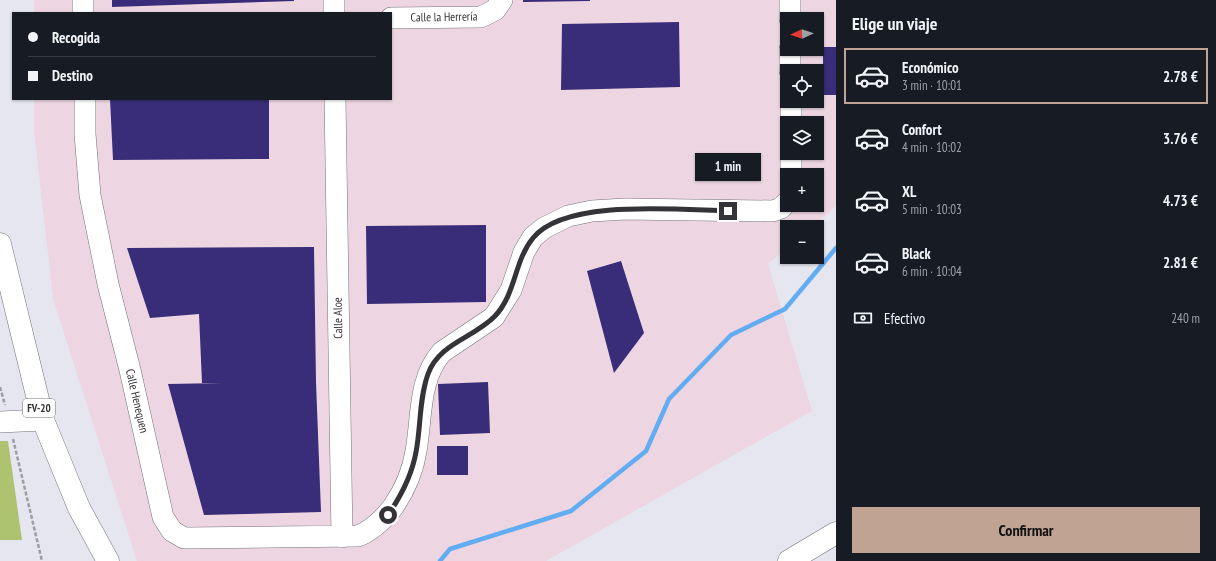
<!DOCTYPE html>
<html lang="es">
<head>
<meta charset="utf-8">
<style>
	:root { --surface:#171b24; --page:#242831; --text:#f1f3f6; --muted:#9ea1a6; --line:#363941; --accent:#c1a394 }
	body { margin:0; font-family:"PT Sans Narrow",sans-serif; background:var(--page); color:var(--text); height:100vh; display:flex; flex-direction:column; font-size:15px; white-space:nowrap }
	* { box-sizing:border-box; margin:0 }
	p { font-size:13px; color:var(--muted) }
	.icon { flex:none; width:22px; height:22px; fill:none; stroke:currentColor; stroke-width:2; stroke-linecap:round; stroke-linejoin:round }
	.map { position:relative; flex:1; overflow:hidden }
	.details { display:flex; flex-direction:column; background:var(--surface); width:380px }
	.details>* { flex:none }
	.hud { position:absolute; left:12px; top:12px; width:380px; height:88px; border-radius:0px; box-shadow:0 1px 3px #0004; display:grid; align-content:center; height:88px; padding:0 16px; background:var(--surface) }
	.needle { width:26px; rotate:267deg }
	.tools { position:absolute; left:780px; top:12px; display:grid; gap:8px }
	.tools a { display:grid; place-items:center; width:44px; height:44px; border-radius:0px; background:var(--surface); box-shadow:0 1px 3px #0004; font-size:20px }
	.end { position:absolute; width:18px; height:18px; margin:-9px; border:5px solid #343438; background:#fff; box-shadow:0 0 0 2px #fff }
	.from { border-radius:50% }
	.bubble { position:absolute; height:28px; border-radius:0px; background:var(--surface); box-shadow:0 1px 3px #0004; font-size:13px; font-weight:700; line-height:28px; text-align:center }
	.hud b { display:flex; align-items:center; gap:14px; height:38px; font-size:15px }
	.hud b+b { border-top:1px solid var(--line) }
	.hud i { width:10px; height:10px; background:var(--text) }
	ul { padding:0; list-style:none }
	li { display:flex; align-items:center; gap:12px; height:56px; margin:0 8px 6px; padding:0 8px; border:2px solid transparent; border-radius:0px }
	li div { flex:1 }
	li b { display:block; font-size:15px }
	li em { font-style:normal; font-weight:700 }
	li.active { border-color:var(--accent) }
	li>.icon { width:36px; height:36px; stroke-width:1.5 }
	h2 { padding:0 16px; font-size:18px; line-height:48px }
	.pay { display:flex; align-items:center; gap:10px; height:44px; padding:0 16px; font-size:15px }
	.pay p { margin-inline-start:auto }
	.primary-button { display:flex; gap:8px; margin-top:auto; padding:8px 16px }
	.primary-button a { flex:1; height:46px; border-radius:0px; background:var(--accent); color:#111; font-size:16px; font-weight:700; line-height:46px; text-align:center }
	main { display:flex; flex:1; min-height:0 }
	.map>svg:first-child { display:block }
</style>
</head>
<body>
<main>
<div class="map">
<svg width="836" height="561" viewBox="0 0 836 561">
	<rect width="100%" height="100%" fill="#e6e6f0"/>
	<path fill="#edd6e2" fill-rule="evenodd" d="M 34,0 L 836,0 L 836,206 L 812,227 L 787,227 L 787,248 L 768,264 L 812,411 L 546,561 L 137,561 L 53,299 L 34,130 L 34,99 L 391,99 L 391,13 L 34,13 ZM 787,19 L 817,19 L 817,49 L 787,49 ZM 787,71 L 817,71 L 817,101 L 787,101 ZM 787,123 L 817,123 L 817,153 L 787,153 ZM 787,175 L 817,175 L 817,205 L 787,205 Z"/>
	<path fill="#aec36f" d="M 0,441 L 8,441 L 22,540 L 0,540 Z"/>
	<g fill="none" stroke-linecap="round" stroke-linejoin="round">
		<path stroke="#62adf1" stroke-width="4.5" d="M 440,561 L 450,549 L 571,511 L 646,451 L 669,399 L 731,335 L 785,309 L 836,248"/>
	</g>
	<path fill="#392c78" d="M 112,0 L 294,0 L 294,1 L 112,7 Z
		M 523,0 L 590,0 L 590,1 L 523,2 Z
		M 679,22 L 680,87 L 561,90 L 562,24 Z
		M 823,47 L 836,47 L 836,95 L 823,95 Z
		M 110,99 L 269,99 L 269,159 L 113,160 Z
		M 486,225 L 486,302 L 367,304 L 366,226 Z
		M 314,247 L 316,382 L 321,512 L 204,515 L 168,384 L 222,383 L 202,383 L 199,314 L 150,318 L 127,248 Z
		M 621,261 L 644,333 L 614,373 L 587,271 Z
		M 488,382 L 490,433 L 440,435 L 438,384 Z
		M 437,446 L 468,446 L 468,475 L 437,475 Z"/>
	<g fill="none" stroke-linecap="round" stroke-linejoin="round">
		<g stroke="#73737b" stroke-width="22">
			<path id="minor" d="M 83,0 L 83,13
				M 334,0 L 334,13
				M 790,0 L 790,19
				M 391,18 L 481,17 L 495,10 L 502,0
				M 790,49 L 790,71
				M 85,99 L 85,134 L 90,195 L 108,284 L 130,370 L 163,517 L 172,531 L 184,538 L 358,536 C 373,530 383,520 393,507 C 404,491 413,471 416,451 C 422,418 418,379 442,352 L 494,317 L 511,290 L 524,252 L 533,237 L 544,228 L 568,216 L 592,211 L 625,209 L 773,211 L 781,208 L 787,202
				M 335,99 L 342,537
				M 791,101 L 791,123
				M 791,153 L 791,175
				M 0,422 L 43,420"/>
		</g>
		<g stroke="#73737b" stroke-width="23">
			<path id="major" d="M 0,244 L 43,420 L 79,508 L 108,561"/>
		</g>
		<g stroke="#73737b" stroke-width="23">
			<path id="highway" d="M 789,561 L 836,533"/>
		</g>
		<path stroke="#9d9da4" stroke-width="2.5" stroke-dasharray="4 2" stroke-linecap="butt" d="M 0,387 L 5,405
			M 13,439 L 42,561"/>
		<use href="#minor" stroke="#fff" stroke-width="21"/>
		<use href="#major" stroke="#fff" stroke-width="22"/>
		<use href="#highway" stroke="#fff" stroke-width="22"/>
	</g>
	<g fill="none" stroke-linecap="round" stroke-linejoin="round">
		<path stroke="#343438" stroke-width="5" d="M 388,515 C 401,496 412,475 416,452 C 421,427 419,399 428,374 C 439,343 474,338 495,316 C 516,294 514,261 533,238 C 565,198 681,210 728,211"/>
	</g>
	<g text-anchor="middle" stroke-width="4" stroke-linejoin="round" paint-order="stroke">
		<rect fill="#fff" stroke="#717174" stroke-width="1" x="23" y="399" width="32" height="18" rx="3"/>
		<g font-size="11" font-weight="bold" fill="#343438">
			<text x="39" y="412">FV-20</text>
		</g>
		<g font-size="12" fill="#343438" stroke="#fff">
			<text transform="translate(444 17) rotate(-1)" y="4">Calle la Herrería</text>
			<text transform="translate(338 318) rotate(-91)" y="4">Calle Aloe</text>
			<text transform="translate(137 401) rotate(77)" y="4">Calle Henequen</text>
		</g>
	</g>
</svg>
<div class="tools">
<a><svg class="needle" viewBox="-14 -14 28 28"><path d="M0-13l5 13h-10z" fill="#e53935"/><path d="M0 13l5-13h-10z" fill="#9ea1a6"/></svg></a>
<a><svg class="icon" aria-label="locate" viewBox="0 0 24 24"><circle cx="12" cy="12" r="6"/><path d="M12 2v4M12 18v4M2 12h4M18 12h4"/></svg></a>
<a><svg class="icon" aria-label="layers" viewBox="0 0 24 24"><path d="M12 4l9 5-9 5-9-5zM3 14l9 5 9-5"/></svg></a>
<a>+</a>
<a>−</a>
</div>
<i class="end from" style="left:388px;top:515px"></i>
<i class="end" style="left:728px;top:211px"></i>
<div class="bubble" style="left:695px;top:153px;width:66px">1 min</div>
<div class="hud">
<b><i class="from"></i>Recogida</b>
<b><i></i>Destino</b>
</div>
</div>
<section class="details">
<h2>Elige un viaje</h2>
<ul>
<li class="active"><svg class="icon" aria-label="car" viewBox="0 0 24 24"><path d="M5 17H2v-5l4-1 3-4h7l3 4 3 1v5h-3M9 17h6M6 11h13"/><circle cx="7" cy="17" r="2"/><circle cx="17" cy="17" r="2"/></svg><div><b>Económico</b><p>3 min · 10:01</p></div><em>2.78 €</em></li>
<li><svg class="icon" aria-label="car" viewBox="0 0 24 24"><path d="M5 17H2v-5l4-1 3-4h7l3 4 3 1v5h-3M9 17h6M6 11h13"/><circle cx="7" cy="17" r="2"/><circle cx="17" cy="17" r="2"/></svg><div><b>Confort</b><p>4 min · 10:02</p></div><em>3.76 €</em></li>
<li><svg class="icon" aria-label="car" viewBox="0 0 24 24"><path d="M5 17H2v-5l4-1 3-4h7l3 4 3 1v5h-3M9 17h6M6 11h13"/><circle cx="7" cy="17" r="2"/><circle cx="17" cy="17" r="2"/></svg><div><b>XL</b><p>5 min · 10:03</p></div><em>4.73 €</em></li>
<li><svg class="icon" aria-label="car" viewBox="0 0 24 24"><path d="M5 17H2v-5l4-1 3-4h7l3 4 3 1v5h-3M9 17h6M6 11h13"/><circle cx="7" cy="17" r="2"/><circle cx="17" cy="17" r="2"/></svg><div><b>Black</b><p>6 min · 10:04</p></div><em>2.81 €</em></li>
</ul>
<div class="pay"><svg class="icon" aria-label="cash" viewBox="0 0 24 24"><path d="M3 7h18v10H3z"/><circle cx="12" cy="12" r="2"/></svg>Efectivo<p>240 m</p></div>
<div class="primary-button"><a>Confirmar</a></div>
</section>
</main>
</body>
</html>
